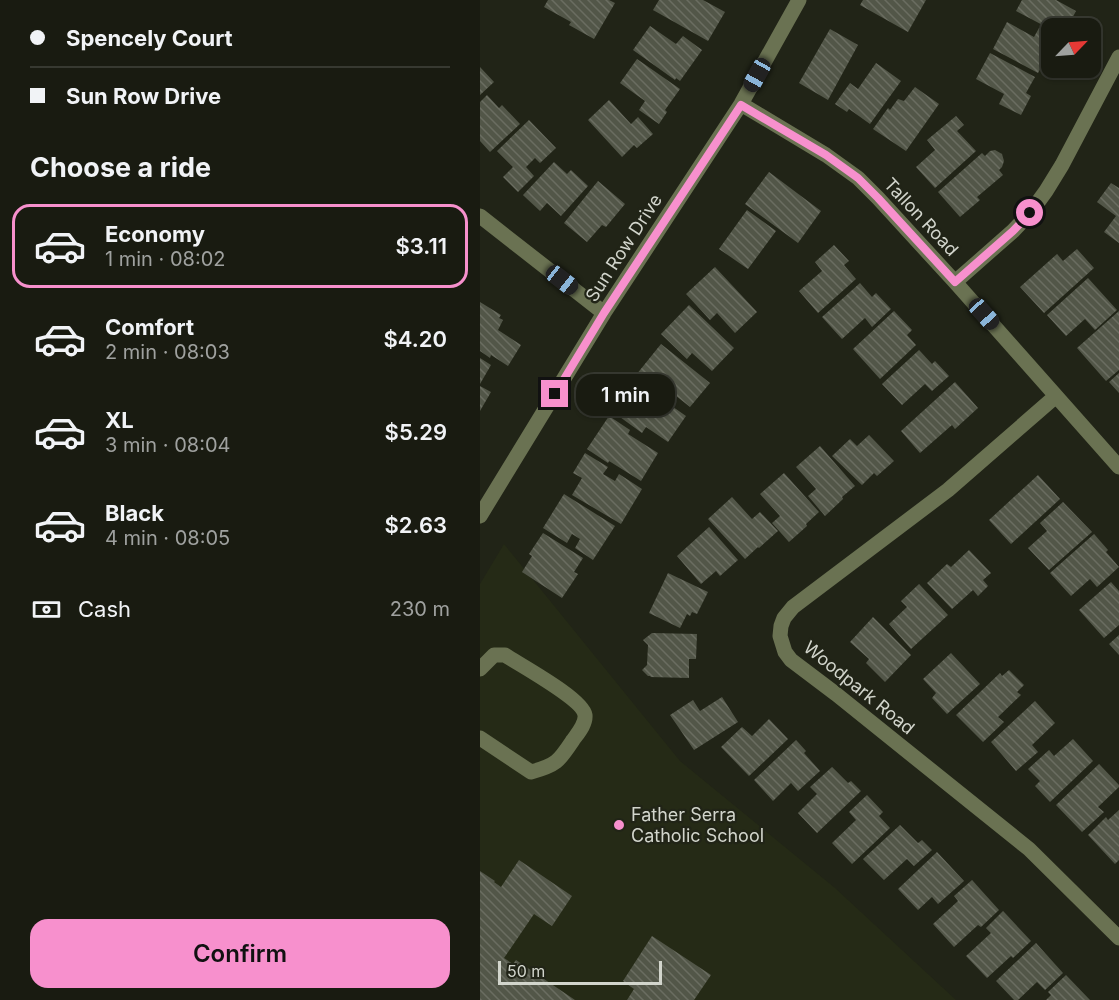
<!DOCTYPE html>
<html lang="en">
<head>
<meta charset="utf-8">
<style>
	:root { --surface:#191b11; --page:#22241a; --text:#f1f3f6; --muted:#9fa19f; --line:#373931; --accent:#f790cd }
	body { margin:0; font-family:Inter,sans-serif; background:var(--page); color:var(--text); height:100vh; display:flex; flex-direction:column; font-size:22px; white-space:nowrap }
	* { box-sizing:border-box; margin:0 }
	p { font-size:20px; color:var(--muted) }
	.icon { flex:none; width:33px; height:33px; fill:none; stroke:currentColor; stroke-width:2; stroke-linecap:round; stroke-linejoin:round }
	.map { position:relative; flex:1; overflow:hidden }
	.drawer { display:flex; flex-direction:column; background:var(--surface); width:480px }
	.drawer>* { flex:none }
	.top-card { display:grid; align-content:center; height:132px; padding:0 30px; background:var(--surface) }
	.needle { width:39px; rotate:65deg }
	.buttons { position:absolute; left:561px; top:18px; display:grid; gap:12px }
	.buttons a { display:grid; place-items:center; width:60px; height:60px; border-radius:12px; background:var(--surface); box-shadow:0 2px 4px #0004,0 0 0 2px var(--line); font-size:30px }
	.scale { position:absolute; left:18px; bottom:15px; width:164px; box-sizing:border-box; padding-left:6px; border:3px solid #d2d5cc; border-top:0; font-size:16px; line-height:21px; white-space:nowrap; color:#d2d5cc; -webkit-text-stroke:4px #212417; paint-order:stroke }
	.end { position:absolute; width:27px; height:27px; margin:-14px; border:8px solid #f790cd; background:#111; box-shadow:0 0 0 3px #111 }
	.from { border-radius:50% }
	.bubble { position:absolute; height:42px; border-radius:18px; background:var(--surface); box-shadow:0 2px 4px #0004,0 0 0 2px var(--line); font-size:20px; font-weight:600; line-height:42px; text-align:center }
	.car { position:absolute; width:18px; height:36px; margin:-18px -9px; border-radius:8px; box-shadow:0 0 4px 2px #0007; background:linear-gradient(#222 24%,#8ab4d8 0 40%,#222 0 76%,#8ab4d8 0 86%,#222 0) }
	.top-card b { display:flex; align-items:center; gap:21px; height:57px; font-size:22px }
	.top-card b+b { border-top:2px solid var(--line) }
	.top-card i { width:15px; height:15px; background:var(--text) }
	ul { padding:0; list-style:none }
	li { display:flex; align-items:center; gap:18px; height:84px; margin:0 12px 9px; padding:0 18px; border:3px solid transparent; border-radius:18px }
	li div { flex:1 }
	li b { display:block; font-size:22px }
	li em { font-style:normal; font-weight:600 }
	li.current { border-color:var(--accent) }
	li>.icon { width:54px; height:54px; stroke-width:1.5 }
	h2 { padding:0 30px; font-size:27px; line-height:72px }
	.pay { display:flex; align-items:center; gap:15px; height:66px; padding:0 30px; font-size:22px }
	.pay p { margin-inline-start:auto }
	.action { display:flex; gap:12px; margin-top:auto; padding:12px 30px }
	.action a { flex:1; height:69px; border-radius:18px; background:var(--accent); color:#111; font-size:24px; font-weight:600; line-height:69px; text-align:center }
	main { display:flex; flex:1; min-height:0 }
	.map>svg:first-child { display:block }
</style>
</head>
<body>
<main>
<section class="drawer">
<div class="top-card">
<b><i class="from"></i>Spencely Court</b>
<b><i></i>Sun Row Drive</b>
</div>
<h2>Choose a ride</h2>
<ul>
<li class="current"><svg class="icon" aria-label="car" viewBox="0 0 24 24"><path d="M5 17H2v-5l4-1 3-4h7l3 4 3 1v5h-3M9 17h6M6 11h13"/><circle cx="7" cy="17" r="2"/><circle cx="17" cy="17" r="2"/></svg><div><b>Economy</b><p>1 min · 08:02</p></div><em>$3.11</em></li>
<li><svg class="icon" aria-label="car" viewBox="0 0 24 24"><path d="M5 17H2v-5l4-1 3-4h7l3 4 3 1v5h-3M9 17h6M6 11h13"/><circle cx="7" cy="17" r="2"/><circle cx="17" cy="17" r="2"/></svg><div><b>Comfort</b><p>2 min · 08:03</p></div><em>$4.20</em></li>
<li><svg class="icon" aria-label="car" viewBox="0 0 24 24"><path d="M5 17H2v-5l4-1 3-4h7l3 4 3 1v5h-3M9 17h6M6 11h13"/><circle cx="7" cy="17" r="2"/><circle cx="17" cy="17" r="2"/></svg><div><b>XL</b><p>3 min · 08:04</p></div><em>$5.29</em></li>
<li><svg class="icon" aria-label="car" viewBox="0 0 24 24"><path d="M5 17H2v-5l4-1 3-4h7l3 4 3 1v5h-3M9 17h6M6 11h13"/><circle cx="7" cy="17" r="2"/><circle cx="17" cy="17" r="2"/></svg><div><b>Black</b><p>4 min · 08:05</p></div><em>$2.63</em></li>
</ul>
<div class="pay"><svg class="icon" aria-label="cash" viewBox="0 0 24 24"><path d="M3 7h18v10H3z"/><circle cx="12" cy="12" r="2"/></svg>Cash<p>230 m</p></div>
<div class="action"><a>Confirm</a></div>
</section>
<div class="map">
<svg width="639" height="1000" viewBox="0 0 639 1000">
	<defs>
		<pattern id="building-back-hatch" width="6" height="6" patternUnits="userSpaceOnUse" patternTransform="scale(1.5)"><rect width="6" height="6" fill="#525648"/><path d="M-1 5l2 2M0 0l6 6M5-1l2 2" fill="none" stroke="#6a6d61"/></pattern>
	</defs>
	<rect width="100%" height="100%" fill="#212417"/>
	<path fill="#252a16" d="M 24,544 L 200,761 L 355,888 L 476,1000 L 0,1000 L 0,584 Z"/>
	<path fill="url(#building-back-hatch)" d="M 68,0 L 129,0 L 135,3 L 114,39 L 89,25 L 91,22 L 64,7 Z
		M 179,0 L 223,0 L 245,12 L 228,41 L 173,10 Z
		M 383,0 L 446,0 L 428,32 L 380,5 Z
		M 542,0 L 576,0 L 596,11 L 587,28 L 572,28 L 572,30 L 536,11 Z
		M 527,22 L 554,37 L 559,28 L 572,34 L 572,58 L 567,56 L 558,73 L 513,49 Z
		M 170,26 L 196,44 L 203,36 L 222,50 L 200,81 L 196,78 L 195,80 L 153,50 Z
		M 350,29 L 378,45 L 348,100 L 319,83 Z
		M 510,53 L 555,77 L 546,93 L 551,96 L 541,115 L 519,104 L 524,94 L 496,79 Z
		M 157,59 L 200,89 L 185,110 L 187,112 L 179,124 L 159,110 L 165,101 L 140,83 Z
		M 396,63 L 421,81 L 390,124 L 369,109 L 367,112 L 355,104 L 370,83 L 378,89 Z
		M 0,67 L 14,82 L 0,95 Z
		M 435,87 L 459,104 L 426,151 L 393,129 L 408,108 L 410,110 L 418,99 L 424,101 Z
		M 7,95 L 19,108 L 22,105 L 40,124 L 10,152 L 0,141 L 0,102 Z
		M 129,100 L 151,124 L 158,117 L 173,134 L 157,148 L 154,145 L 142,157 L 108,120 Z
		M 476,116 L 484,125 L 477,131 L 496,151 L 455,188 L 436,167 L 455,150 L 447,140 Z
		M 49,120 L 76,148 L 60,163 L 55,158 L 46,167 L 54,176 L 38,192 L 23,177 L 33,167 L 17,151 Z
		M 515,150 L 522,154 L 524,161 L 522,167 L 519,170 L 523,175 L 497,197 L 500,200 L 480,217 L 458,192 L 502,153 L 505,156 L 510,151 Z
		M 74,162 L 87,174 L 91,170 L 108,186 L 81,216 L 67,203 L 60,211 L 43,195 Z
		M 289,172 L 341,211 L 318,243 L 265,204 Z
		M 118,181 L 145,204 L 126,227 L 122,225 L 107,242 L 84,223 Z
		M 631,183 L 639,188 L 639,243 L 624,232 L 636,216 L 617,202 Z
		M 267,210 L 296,231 L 268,269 L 239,249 Z
		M 354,245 L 369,261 L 364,265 L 376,279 L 338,313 L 319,291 L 342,271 L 335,262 Z
		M 597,249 L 614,268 L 564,313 L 540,287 L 577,254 L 583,261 Z
		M 235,267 L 277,312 L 255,333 L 237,313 L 230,320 L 206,294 Z
		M 608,278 L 637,310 L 615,330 L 605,319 L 586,336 L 567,315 Z
		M 380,283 L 392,297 L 396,293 L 411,309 L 392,327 L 385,318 L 362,339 L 342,317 Z
		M 0,302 L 21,315 L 19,318 L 23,320 L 18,330 L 41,345 L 28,366 L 11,355 L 10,358 L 0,351 Z
		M 209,305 L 254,348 L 232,371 L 212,353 L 207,359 L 181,334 Z
		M 414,311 L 432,330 L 427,335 L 436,345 L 400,379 L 373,349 Z
		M 639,311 L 639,370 L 626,381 L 597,348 Z
		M 181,344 L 230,383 L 210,407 L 190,391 L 186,396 L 177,388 L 176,390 L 156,375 Z
		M 439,350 L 452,364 L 455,361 L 469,376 L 452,391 L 445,384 L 422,405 L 402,384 Z
		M 0,358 L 11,365 L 0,384 Z
		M 639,373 L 639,393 L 629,382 Z
		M 156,381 L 206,416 L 188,442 L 166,427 L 162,433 L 133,412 Z
		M 475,382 L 498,408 L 475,429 L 472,425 L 440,453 L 421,431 Z
		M 0,386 L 11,392 L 0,411 Z
		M 129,416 L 150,430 L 148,434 L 178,453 L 161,481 L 129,461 L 128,463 L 107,449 Z
		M 389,435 L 414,461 L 397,476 L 394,473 L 382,485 L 352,456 L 370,439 L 377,446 Z
		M 340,446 L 375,486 L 362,497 L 363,499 L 345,516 L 328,496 L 336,489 L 316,467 Z
		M 105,453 L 128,467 L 123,474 L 135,481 L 139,474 L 162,489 L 141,524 L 92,495 L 102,478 L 93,473 Z
		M 304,473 L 339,512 L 326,524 L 327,526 L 309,542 L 292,523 L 300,516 L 280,494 Z
		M 558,475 L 580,499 L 531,544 L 509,520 Z
		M 84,494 L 135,526 L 113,560 L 95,548 L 100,539 L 92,534 L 87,543 L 63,528 Z
		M 252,497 L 272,519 L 280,512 L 298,531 L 279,548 L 278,547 L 265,559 L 228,519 Z
		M 583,502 L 612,532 L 569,570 L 548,548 L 567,531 L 560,523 Z
		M 229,527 L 258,560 L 240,576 L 236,571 L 221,584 L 197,556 Z
		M 63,533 L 103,558 L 94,572 L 98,574 L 82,598 L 42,572 L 52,556 L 49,554 Z
		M 614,534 L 628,550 L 626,552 L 639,567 L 617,587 L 610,579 L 591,596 L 570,573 Z
		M 489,550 L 511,573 L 503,580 L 508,586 L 498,596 L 493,590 L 472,609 L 447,583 L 467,564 L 471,567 Z
		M 188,573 L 228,592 L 217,614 L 212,612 L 210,616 L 207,614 L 200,628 L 169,613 Z
		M 631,582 L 639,591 L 639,625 L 624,638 L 599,610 Z
		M 439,584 L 468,615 L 431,649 L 409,624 L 427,607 L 421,601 Z
		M 393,617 L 431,655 L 405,682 L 386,663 L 389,659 L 370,642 Z
		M 172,633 L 217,634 L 216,659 L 209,659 L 209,678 L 170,677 L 171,676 L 168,676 L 162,670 L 167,665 L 168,645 L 163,640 Z
		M 639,635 L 639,655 L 629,644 Z
		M 471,653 L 500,684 L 467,714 L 452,698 L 456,693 L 443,679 Z
		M 529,670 L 544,685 L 537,692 L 541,695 L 518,717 L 524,722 L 503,742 L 476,715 L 520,673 L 522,676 Z
		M 242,697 L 258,722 L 214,750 L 190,715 L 213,700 L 220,711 Z
		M 555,701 L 575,723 L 552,745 L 558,752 L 536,771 L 511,742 Z
		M 289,719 L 308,739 L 269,776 L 241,747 L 262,727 L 272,736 Z
		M 593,739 L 613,761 L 570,802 L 555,786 L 560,781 L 548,769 L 569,750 L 574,756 Z
		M 316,740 L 326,751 L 324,753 L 340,771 L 318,791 L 311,783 L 293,801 L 274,780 Z
		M 619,764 L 639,785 L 639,787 L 618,807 L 624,812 L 602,832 L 576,805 Z
		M 352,767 L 368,783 L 371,781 L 381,791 L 337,833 L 318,813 L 337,794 L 330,787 Z
		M 387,795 L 403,812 L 399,816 L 410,828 L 372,864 L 352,843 L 376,820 L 369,812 Z
		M 639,810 L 639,860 L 635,864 L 608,835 L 626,817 L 628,820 Z
		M 420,825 L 438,843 L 442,840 L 452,850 L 434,866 L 427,859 L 404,880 L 383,859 Z
		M 457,852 L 484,881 L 458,904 L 452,897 L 438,910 L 418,889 Z
		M 39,860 L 92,896 L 72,926 L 54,914 L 24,958 L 33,964 L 36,960 L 95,1000 L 0,1000 L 0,871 L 15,881 L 14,882 L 21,887 Z
		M 492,880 L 519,910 L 501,927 L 498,925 L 474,947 L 453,924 L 478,901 L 474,896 Z
		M 523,911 L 551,941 L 533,958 L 531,956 L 507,978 L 486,956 L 511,933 L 506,928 Z
		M 172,936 L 231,975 L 214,1000 L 147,1000 L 154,989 L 143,981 Z
		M 556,943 L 583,973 L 565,990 L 557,982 L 538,1000 L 534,1000 L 516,981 Z
		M 586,975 L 610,1000 L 566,1000 L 571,995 L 568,992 Z"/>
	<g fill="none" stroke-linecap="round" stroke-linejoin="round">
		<path stroke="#6a7252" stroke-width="15" d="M 261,104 L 346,155 L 378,178 L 398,198 L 475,282 L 639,467
			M 0,216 L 124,313
			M 475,282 L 533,231 L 550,213 L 566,191 L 582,165 L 639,57
			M 576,396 L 468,490 L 313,607 L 304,618 L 301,626 L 300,636 L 305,652 L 311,660 L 356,694 L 549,849 L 639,938
			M 0,516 L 124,313 L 261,104 L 319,0
			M 0,669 L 14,655 L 25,655 C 40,665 103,699 105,715 C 106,724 98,733 93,740 C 79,761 77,765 51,772 L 0,738"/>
	</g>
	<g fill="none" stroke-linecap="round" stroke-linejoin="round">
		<path stroke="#f790cd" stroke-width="8" d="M 75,394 L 124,313 L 261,105 L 346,155 L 378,178 L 398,198 L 475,282 L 533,231 L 550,213"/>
	</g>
	<circle fill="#f790cd" stroke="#212417" stroke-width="2" cx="139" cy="825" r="6"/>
	<g text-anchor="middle" stroke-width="4.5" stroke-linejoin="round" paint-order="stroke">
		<g font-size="18" fill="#d2d5cc" stroke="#212417">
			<text transform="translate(441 217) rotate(47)" y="6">Tallon Road</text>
			<text transform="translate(144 248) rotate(-57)" y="6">Sun Row Drive</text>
			<text transform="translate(379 688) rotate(39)" y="6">Woodpark Road</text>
		</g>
		<g font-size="18" fill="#d2d5cc" stroke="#212417" text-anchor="start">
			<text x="151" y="821">Father Serra<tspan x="151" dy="21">Catholic School</tspan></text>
		</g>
	</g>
</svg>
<div class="buttons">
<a><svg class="needle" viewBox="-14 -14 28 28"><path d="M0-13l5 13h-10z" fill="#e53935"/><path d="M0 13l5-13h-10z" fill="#9fa19f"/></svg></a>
</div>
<div class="scale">50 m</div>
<i class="end from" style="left:550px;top:213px"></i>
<i class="end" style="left:75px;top:394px"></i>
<div class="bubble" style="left:96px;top:374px;width:99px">1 min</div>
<i class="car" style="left:277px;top:75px;rotate:209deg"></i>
<i class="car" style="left:82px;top:280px;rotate:128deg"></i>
<i class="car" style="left:504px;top:314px;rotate:138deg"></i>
</div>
</main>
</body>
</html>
